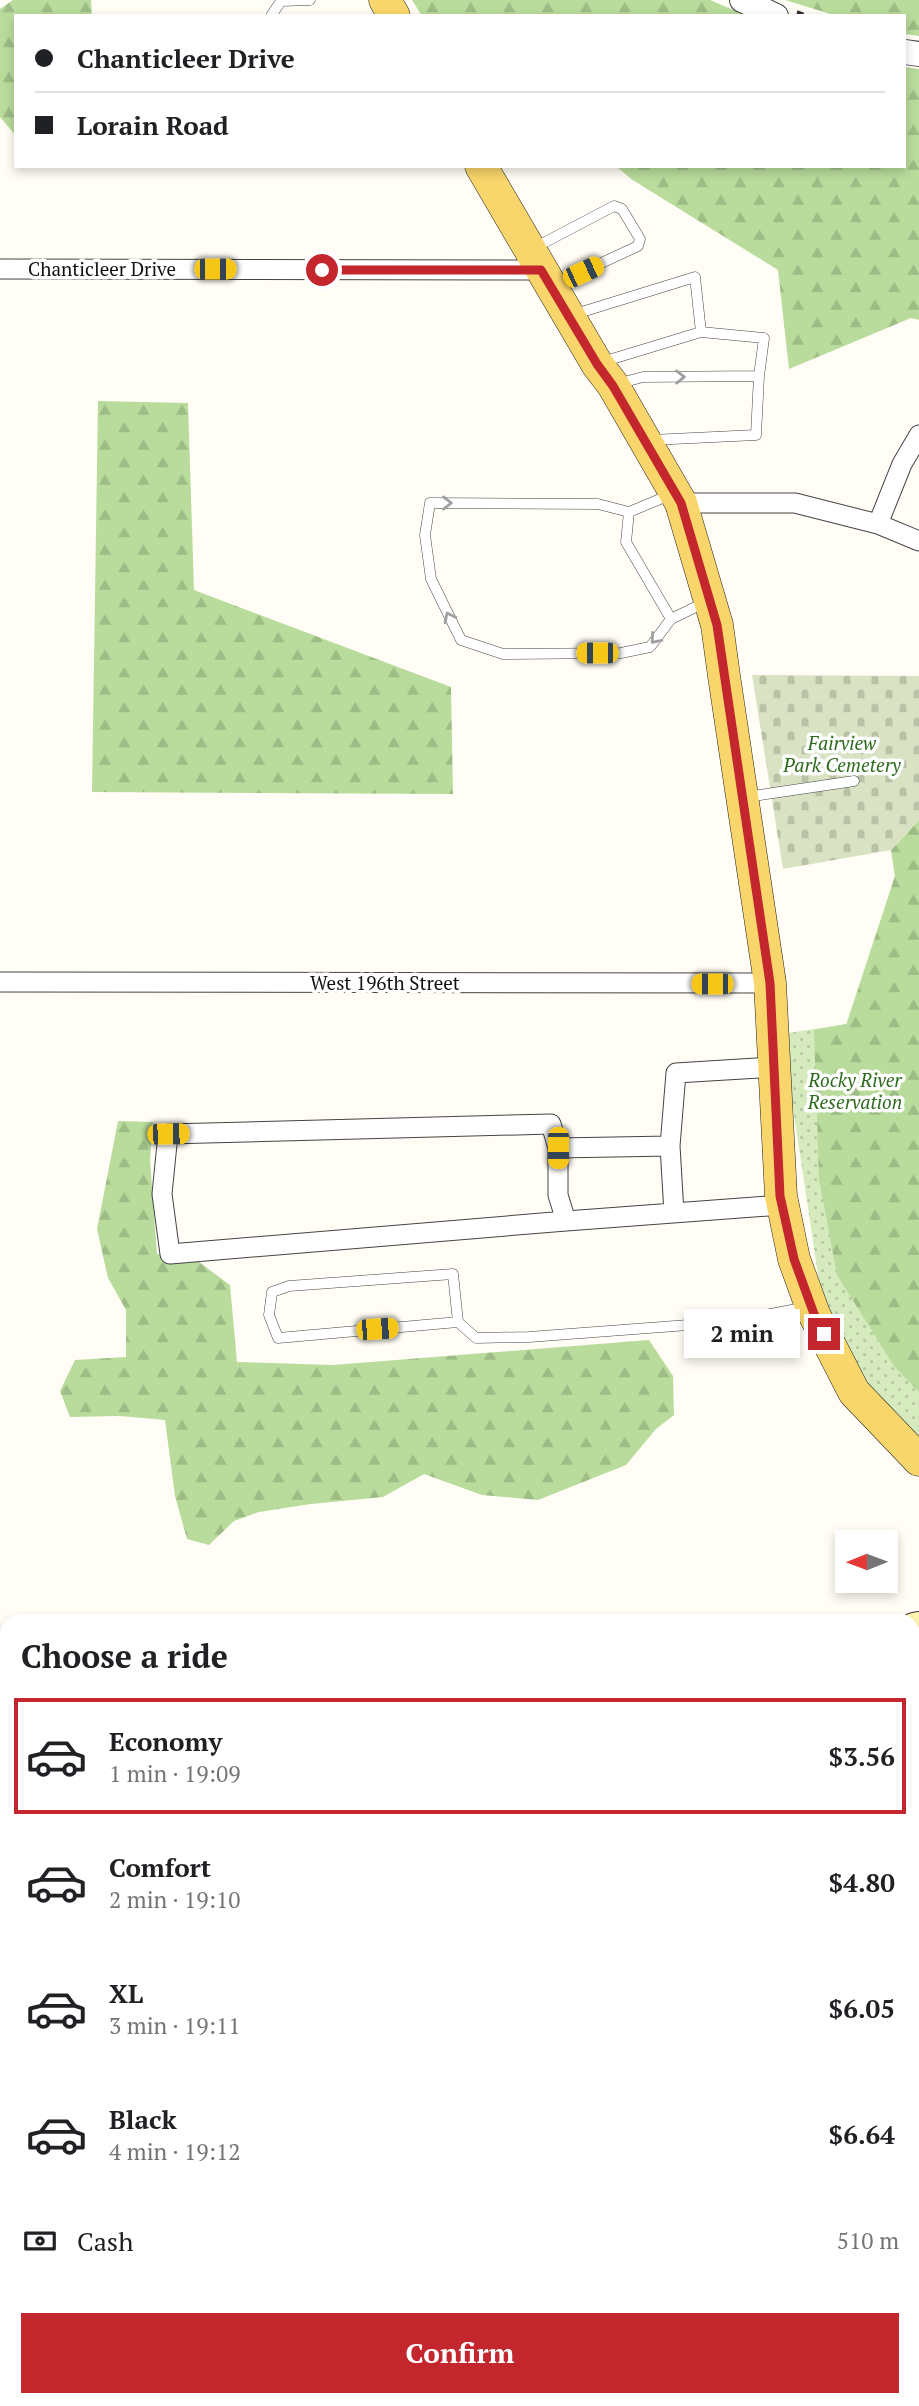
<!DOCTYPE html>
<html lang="en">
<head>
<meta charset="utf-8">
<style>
	:root { --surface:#fff; --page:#f2f2f2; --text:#202124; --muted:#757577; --line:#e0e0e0; --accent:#c4262e }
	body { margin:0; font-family:"PT Serif",serif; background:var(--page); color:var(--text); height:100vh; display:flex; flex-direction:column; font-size:26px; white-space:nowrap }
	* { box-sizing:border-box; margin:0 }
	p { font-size:23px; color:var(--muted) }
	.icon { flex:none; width:38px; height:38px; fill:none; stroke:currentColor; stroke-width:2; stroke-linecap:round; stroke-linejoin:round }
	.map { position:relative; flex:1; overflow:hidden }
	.panel { position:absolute; left:0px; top:1614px; width:920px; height:793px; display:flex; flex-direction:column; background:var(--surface); border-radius:21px 21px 0 0; box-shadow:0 4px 10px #0003 }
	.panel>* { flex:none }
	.guide { position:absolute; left:14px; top:14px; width:892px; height:154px; border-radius:0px; box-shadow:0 4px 10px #0003; display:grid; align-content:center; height:154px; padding:0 21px; background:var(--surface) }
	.needle { width:46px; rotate:269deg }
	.tools { position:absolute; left:835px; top:1530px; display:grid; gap:14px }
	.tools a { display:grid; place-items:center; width:63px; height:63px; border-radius:0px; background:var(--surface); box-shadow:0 4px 10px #0003; font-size:35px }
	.end { position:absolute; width:32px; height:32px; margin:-16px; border:9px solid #c4262e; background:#fff; box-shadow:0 0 0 4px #fff }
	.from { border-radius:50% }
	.bubble { position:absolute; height:49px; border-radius:0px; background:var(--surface); box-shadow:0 4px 10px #0003; font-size:23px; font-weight:700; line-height:49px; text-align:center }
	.car { position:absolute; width:21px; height:42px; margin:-21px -10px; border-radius:9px; box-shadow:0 0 5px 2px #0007; background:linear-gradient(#f5c518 24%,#345 0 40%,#f5c518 0 76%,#345 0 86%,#f5c518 0) }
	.guide b { display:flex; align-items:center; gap:24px; height:66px; font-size:26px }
	.guide b+b { border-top:2px solid var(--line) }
	.guide i { width:18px; height:18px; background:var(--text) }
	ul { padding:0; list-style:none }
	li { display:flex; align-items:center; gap:21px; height:116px; margin:0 14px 10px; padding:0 7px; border:4px solid transparent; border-radius:0px }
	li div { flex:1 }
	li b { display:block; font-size:26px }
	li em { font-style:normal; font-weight:700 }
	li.selected { border-color:var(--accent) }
	li>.icon { width:63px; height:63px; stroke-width:1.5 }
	h2 { padding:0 21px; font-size:32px; line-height:84px }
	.pay { display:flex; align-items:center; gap:18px; height:77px; padding:0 21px; font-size:26px }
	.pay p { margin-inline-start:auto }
	.action { display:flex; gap:14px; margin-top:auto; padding:14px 21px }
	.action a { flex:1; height:80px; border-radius:0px; background:var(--accent); color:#fff; font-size:28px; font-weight:700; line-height:80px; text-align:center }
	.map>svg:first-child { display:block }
</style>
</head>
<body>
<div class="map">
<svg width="919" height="2406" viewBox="0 0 919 2406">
	<defs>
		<pattern id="grass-dots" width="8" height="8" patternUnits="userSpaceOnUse" patternTransform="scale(1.75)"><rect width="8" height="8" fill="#d5ebbd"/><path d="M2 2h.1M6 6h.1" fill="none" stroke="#b6c8a1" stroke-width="1.8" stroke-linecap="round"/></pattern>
		<pattern id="forest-firs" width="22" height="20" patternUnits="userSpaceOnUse" patternTransform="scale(1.75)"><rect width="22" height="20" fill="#b9dc9c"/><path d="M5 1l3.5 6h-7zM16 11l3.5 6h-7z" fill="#9ebc85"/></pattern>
		<pattern id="cemetery-stones" width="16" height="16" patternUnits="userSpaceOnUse" patternTransform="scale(1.75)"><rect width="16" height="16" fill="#d9e3c4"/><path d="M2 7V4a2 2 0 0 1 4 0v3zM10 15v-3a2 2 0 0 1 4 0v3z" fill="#b9c2a7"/></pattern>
	</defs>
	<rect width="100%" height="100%" fill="#fffdf5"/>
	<path fill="url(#grass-dots)" d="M 919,827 L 919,1442 L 827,1335 L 782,1034 L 846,1024 L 895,876 L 892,855 Z
		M 914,2273 L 919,2273 L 919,2402 L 827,2402 L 827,2399 L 914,2399 Z"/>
	<path fill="url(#forest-firs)" d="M 13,0 L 91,0 L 92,16 L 16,16 L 16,136 L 0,117 L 0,9 Z
		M 412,0 L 710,0 L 748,16 L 422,16 Z
		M 785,0 L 919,0 L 919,36 L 905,34 L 905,16 L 837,16 Z
		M 905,67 L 919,69 L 919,320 L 911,318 L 789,369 L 778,270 L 631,179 L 616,166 L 905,166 Z
		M 98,401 L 188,403 L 194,590 L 451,687 L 453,794 L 92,792 Z
		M 919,820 L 919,1392 L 894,1366 L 837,1275 L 819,1179 L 814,1030 L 847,1024 L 895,876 L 891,850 Z
		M 118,1121 L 153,1122 L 150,1160 L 157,1254 L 199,1262 L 230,1285 L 237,1362 L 333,1365 L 649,1340 L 673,1376 L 674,1415 L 656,1429 L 626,1465 L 538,1500 L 482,1495 L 424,1474 L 383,1497 L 311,1504 L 259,1512 L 234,1521 L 209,1545 L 187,1539 L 175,1496 L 165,1420 L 120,1416 L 70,1417 L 60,1391 L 75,1360 L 126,1357 L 126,1310 L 108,1278 L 97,1229 Z"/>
	<path fill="url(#cemetery-stones)" d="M 752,675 L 919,676 L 919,820 L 891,850 L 783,869 Z"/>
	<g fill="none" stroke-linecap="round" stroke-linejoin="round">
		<g stroke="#444" stroke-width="11">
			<path id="service" d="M 271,16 L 281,1 L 310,0
				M 534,248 L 614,206 L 622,209 L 640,239 L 638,246 L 554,285
				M 572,315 L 695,277 L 701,332 L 602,362
				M 617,384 L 643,377 L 759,376
				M 651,440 L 756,435 L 759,376 L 764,338 L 701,332
				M 672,494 L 629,512 L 598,504 L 430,503 L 425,535 L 431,579 L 461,640 L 503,654 L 621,653 L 650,647 L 671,619 L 706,602
				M 629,512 L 626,542 L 671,619
				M 746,797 L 854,781
				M 458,1322 L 453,1274 L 289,1286 L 272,1292 L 269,1315 L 278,1338 L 458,1322 L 476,1338 L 529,1337 L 728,1322 L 807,1307
				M 914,2076 L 917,2076 L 919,2087
				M 914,2120 L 919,2120
				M 914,2168 L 919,2168
				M 914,2218 L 919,2218"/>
		</g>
		<g stroke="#444" stroke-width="21">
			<path id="minor" d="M 0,269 L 541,270
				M 681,503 L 795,503 L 878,524 L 919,541
				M 878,524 L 902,464 L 919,435
				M 0,982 L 770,983
				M 670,1146 L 676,1073 L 774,1067
				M 558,1148 L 551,1124 L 168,1134 L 162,1194 L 170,1254 L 566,1221
				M 674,1213 L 670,1146 L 558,1148 L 558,1195 L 566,1221 L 782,1205
				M 70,2406 L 70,2399"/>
		</g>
		<g stroke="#444" stroke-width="26">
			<path id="tertiary" d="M 742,0 L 776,16
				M 905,52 L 919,54"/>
		</g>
		<g stroke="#333" stroke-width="30">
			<path id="secondary" d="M 914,1627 L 919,1626
				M 0,1752 L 7,1751"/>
		</g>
		<g stroke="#222" stroke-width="33">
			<path id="primary" d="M 385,0 L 394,16
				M 481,166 L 597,364 L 613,385 L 681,503 L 717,625 L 724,676 L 770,983 L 781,1196 L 794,1259 L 814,1314 L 854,1392 L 919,1460"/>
		</g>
		<path stroke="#333" stroke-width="3.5" stroke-dasharray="7 3.5" stroke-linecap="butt" d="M 797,12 L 808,16
			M 914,1809 L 919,1811
			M 914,1938 L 919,1936
			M 914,2341 L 919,2341"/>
		<use href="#service" stroke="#fff" stroke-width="10"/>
		<use href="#minor" stroke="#fff" stroke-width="19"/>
		<use href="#tertiary" stroke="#fff" stroke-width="24"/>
		<use href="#secondary" stroke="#fff6b0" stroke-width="28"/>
		<use href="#primary" stroke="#f9d66b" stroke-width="32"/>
	</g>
	<defs><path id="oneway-chevron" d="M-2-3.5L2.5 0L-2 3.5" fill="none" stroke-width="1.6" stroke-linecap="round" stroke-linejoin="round" transform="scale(1.75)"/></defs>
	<g stroke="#a0a0a0">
		<use href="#oneway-chevron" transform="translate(680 377) rotate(-1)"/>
		<use href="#oneway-chevron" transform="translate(447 503)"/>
		<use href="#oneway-chevron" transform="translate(449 617) rotate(-116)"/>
		<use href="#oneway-chevron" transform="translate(655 639) rotate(131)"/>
	</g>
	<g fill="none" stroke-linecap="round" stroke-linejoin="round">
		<path stroke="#c4262e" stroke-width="9" d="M 322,270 L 541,270 L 597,364 L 613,386 L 681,503 L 717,625 L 770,983 L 780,1196 L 794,1259 L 814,1314 L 824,1334"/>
	</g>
	<g text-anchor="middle" stroke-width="7" stroke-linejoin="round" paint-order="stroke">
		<g font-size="19" fill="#111" stroke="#fff">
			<text x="102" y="276">Chanticleer Drive</text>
			<text x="385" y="990">West 196th Street</text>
		</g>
		<g font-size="19" font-style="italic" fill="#2f6b1f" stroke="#fff">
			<text x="842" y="750">Fairview<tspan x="842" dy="22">Park Cemetery</tspan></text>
			<text x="855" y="1087">Rocky River<tspan x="855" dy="22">Reservation</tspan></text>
		</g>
	</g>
</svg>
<div class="tools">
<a><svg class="needle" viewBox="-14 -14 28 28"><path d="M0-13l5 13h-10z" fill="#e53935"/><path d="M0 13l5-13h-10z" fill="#757577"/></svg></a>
</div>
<i class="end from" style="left:322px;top:270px"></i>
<i class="end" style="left:824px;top:1334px"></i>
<div class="bubble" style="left:684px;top:1309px;width:116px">2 min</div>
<i class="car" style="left:215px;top:269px;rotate:90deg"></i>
<i class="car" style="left:583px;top:272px;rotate:65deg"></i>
<i class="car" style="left:597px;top:653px;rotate:270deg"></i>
<i class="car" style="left:712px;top:984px;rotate:270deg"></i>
<i class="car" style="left:168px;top:1134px;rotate:89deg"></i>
<i class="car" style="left:558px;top:1148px;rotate:180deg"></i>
<i class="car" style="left:377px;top:1329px;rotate:86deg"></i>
<div class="guide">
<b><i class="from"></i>Chanticleer Drive</b>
<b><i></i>Lorain Road</b>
</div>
<section class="panel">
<h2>Choose a ride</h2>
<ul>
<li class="selected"><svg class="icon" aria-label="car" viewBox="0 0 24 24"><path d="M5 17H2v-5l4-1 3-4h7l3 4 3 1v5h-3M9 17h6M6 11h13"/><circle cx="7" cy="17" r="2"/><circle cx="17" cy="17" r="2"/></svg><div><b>Economy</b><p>1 min · 19:09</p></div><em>$3.56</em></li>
<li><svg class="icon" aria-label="car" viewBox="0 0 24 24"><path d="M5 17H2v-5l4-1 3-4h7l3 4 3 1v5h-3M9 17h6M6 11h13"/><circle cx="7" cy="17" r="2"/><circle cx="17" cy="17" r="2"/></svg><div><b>Comfort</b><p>2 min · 19:10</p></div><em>$4.80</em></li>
<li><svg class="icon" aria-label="car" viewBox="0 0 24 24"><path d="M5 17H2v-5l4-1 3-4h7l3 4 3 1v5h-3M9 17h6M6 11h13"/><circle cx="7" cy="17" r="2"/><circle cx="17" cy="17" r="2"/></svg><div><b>XL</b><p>3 min · 19:11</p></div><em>$6.05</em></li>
<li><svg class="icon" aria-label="car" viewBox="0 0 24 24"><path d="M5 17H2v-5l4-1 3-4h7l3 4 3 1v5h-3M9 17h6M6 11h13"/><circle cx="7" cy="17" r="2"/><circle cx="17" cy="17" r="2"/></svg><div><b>Black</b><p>4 min · 19:12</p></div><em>$6.64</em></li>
</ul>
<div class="pay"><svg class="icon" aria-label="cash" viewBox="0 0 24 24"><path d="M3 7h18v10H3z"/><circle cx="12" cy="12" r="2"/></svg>Cash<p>510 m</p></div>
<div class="action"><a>Confirm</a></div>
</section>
</div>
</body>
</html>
